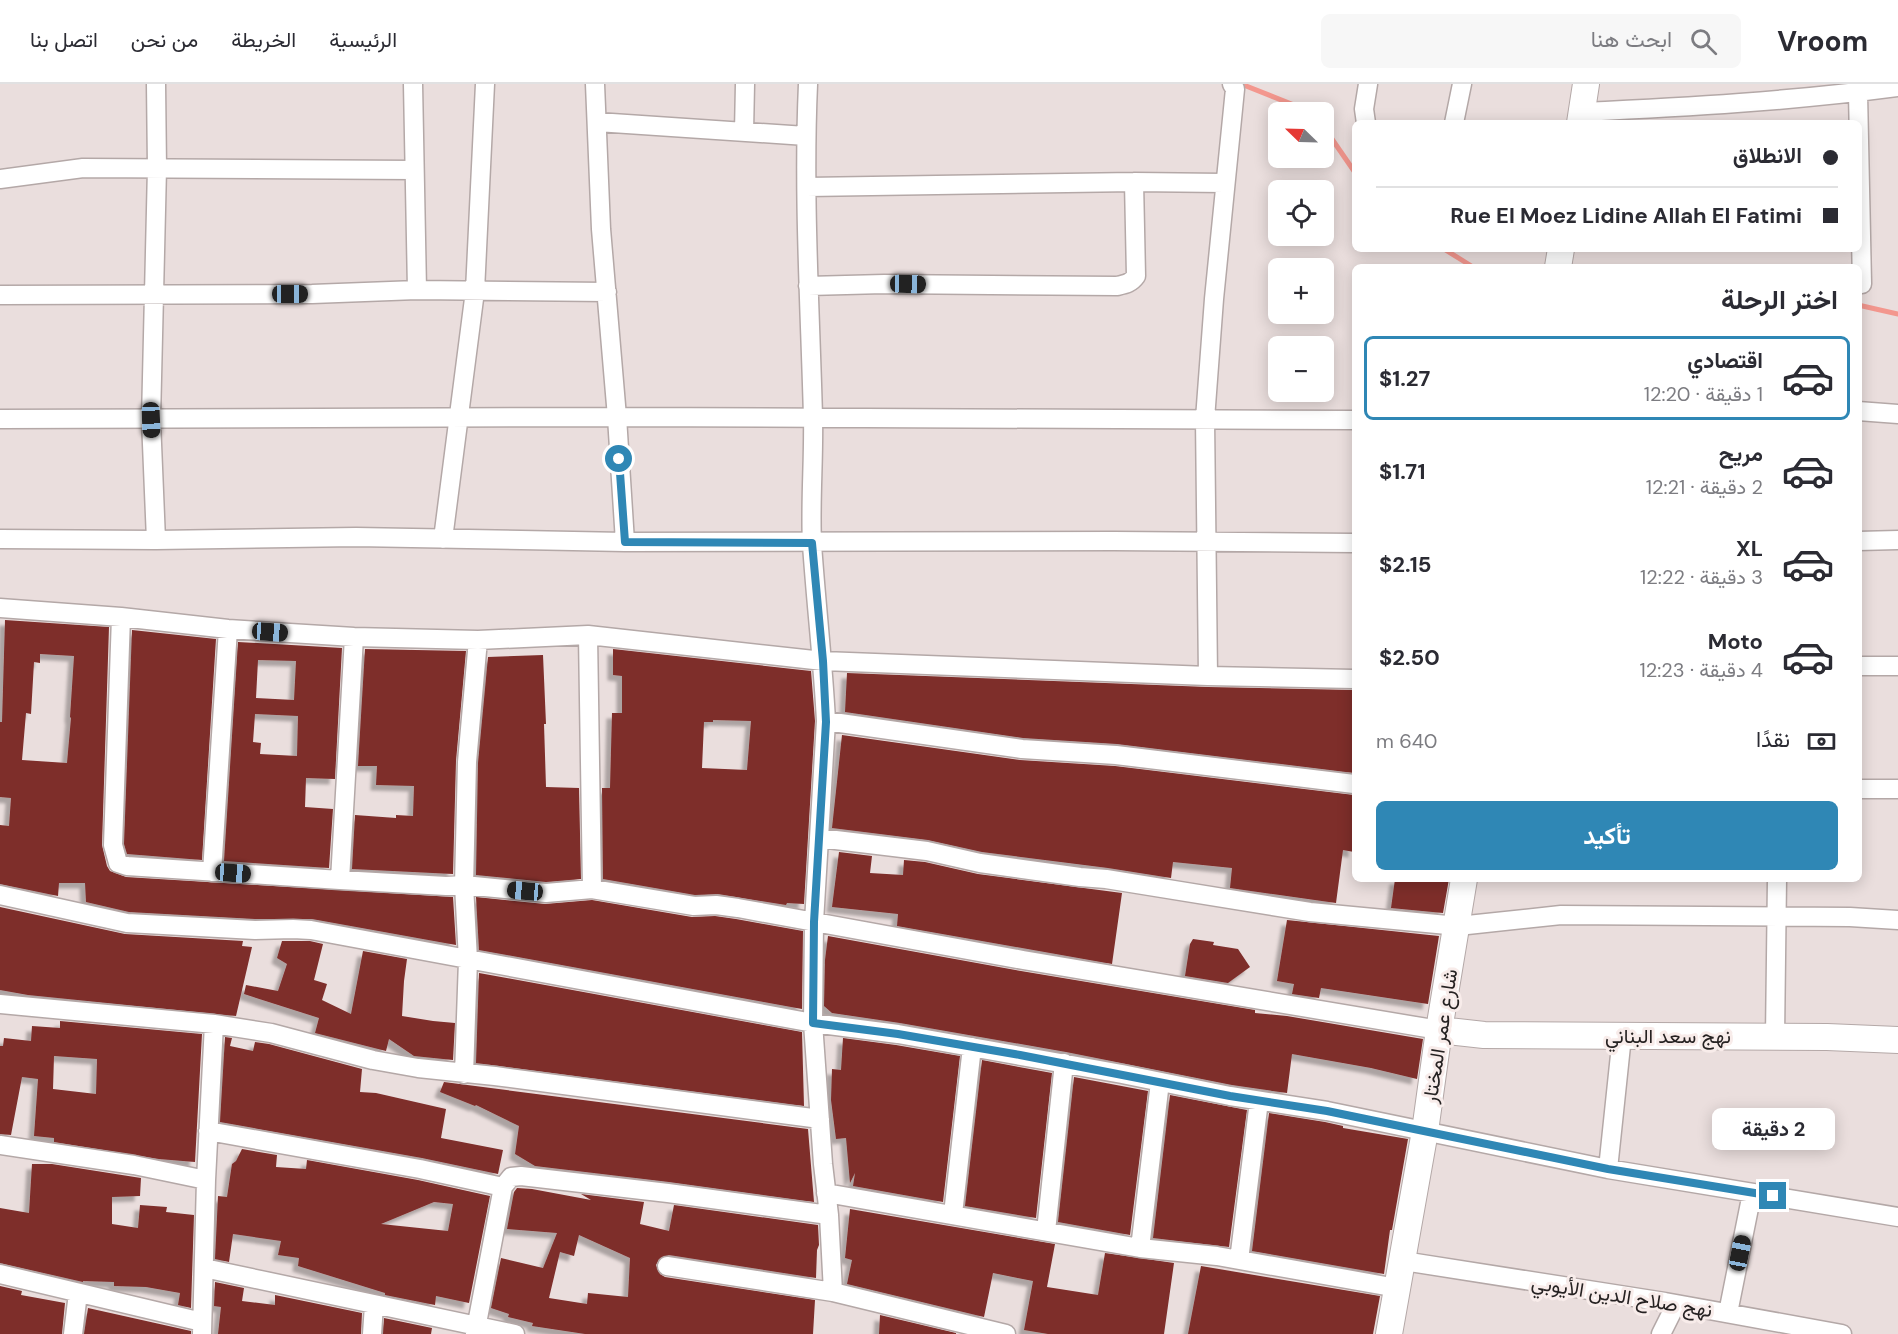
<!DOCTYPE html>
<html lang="ar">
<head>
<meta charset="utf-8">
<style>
	:root { --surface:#fff; --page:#f7f7f7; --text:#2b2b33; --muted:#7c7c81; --line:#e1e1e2; --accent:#2f87b5 }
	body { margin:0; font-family:"DM Sans",Vazirmatn,sans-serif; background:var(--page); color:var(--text); direction:rtl; height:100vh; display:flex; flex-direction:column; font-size:22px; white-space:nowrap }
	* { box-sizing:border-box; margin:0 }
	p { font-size:20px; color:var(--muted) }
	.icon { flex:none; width:33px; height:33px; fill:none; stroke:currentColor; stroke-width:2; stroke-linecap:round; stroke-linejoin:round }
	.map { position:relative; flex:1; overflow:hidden; direction:ltr }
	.drawer { position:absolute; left:1352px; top:180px; width:510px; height:618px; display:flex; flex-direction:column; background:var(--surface); border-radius:9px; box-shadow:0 3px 15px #0003; direction:rtl }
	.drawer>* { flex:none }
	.banner { position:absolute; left:1352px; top:36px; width:510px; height:132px; border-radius:9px; box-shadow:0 3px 15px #0003; direction:rtl; display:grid; align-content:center; height:132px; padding:0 24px; background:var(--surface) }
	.needle { width:39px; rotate:293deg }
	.controls { position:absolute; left:1268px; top:18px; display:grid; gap:12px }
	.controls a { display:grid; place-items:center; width:66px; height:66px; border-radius:9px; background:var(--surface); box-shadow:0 3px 15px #0003; font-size:30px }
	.end { position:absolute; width:27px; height:27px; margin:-14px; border:8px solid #2f87b5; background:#fff; box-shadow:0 0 0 3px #fff }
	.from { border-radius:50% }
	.bubble { position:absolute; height:42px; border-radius:9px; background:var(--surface); box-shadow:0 3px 15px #0003; font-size:20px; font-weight:700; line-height:42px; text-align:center; direction:rtl }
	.car { position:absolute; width:18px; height:36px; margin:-18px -9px; border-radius:8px; box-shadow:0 0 4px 2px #0007; background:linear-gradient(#222 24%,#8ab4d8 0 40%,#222 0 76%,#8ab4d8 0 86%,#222 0) }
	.banner b { display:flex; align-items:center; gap:21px; height:57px; font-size:22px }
	.banner b+b { border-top:2px solid var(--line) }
	.banner i { width:15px; height:15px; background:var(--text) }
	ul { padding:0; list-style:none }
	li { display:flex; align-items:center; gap:18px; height:84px; margin:0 12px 9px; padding:0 12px; border:3px solid transparent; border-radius:9px }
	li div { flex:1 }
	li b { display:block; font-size:22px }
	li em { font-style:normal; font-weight:700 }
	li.selected { border-color:var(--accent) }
	li>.icon { width:54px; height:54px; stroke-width:1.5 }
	h2 { padding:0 24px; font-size:27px; line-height:72px }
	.pay { display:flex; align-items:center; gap:15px; height:66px; padding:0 24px; font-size:22px }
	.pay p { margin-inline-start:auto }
	.cta { display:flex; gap:12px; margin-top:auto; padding:12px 24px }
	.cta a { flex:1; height:69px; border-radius:9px; background:var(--accent); color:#fff; font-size:24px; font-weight:700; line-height:69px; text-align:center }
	header { display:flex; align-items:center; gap:36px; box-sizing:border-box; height:84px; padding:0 30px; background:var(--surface); border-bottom:2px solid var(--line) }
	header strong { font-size:28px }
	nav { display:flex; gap:33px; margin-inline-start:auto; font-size:21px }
	.search { width:420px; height:54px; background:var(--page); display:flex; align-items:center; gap:15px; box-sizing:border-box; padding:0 21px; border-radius:9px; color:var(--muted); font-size:22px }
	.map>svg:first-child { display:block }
</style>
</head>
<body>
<header>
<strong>Vroom</strong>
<div class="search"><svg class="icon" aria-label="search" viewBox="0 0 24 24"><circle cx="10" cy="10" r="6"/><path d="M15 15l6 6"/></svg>ابحث هنا</div>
<nav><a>الرئيسية</a><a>الخريطة</a><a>من نحن</a><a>اتصل بنا</a></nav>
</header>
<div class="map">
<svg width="1898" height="1250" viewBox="0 0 1898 1250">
	<defs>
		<filter id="shadow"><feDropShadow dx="-5.5" dy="5.5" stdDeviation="1.5" flood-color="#0004"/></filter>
	</defs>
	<rect width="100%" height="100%" fill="#eadedd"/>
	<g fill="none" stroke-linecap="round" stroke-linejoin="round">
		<path stroke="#f3978e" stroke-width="5" d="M 1241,0 L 1299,23 L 1307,28
			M 1323,42 L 1354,87
			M 1444,165 L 1473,183
			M 1858,221 L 1898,230"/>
	</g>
	<path fill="#7e2d2a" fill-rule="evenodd" filter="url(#shadow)" d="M 5,536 L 109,543 L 102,761 L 107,782 L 110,787 L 126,793 L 453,813 L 456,861 L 312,835 L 255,835 L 129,828 L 86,818 L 85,799 L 59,799 L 58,812 L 0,800 L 0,741 L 9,742 L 11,714 L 0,713 L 0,638 L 2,638 ZM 40,570 L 74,572 L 70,633 L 71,634 L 67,679 L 22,676 L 26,629 L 31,630 L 34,578 L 40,579 Z
		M 132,546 L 216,555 L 202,776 L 127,770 L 124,760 Z
		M 238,558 L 342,564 L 335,695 L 306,694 L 305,723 L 333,725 L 329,784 L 224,777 ZM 258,576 L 296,577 L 294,616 L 256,614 ZM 255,630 L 298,632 L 297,672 L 260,670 L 261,659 L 253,658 Z
		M 365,565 L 466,567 L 456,677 L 453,790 L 352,785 L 355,731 L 396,734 L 396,731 L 413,732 L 414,702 L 376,701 L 377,682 L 358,682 Z
		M 613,565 L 811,587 L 815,637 L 804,820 L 787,819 L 786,821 L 718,810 L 695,811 L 603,795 L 602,704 L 610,704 L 612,629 L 622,629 L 622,592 L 613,591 ZM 713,636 L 751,637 L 747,686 L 702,684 L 704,638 L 713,638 Z
		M 543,571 L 546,640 L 544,640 L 546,703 L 579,704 L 581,795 L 546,798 L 476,791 L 478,679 L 488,573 Z
		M 847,589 L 1208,603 L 1354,606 L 1354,689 L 1117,660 L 1023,654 L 845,628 Z
		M 842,651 L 1020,676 L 1115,682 L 1354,711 L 1354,768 L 1343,766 L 1336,819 L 1230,804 L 1232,784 L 1173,778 L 1171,794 L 1108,784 L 982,768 L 928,756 L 832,744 Z
		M 839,768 L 872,772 L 870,789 L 903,791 L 904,776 L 925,778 L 978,790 L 1122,809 L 1112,880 L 897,842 L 898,830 L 832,823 Z
		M 1395,795 L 1449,795 L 1443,829 L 1391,824 Z
		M 476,813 L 545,820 L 592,816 L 692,833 L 715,832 L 736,835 L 803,847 L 802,925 L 479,866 Z
		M 0,823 L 125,850 L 243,857 L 242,862 L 252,863 L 236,932 L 28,911 L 0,906 Z
		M 1287,836 L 1439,852 L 1428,920 L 1321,904 L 1319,914 L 1292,910 L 1294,900 L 1277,897 Z
		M 828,852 L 1021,887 L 1255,926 L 1255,929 L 1287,932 L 1423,955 L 1417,995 L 1371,984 L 1292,970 L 1287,1009 L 1232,1001 L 1066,968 L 900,939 L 832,929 L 824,922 L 825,876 Z
		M 1193,855 L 1214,858 L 1213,861 L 1238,865 L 1250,883 L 1228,899 L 1185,892 L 1190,860 Z
		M 282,857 L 310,857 L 323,860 L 314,896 L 327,900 L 322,916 L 351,930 L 363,867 L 407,875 L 404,897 L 402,932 L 433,937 L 455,939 L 453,976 L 414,972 L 389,955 L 386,967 L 315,949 L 319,934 L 244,910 L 246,901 L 278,907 L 287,880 L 277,874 Z
		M 479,889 L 802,948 L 804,1022 L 476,979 Z
		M 60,937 L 202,950 L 195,1078 L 159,1075 L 54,1058 L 54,1054 L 34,1052 L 38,995 L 22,993 L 11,1051 L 0,1050 L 0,962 L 3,962 L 4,954 L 31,957 L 32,942 L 60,944 ZM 54,972 L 97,975 L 96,1010 L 53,1005 Z
		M 225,953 L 232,954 L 230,962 L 253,967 L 255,958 L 269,960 L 362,985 L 360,1008 L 376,1009 L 446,1025 L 441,1054 L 503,1066 L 498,1090 L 422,1074 L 220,1038 Z
		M 843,954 L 896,961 L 960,972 L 943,1118 L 853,1102 L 855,1089 L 850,1099 L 846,1054 L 836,1055 L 831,1016 L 832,985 L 841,986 Z
		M 982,976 L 1052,989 L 1036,1134 L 965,1122 Z
		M 1074,993 L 1148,1007 L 1130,1151 L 1058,1138 Z
		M 444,998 L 808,1045 L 814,1118 L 669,1098 L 535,1082 L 515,1070 L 519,1042 L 476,1021 L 475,1022 L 440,1008 Z
		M 1170,1011 L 1247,1026 L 1229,1163 L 1153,1154 Z
		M 1269,1029 L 1325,1038 L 1343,1042 L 1343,1044 L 1408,1055 L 1392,1146 L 1390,1146 L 1384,1190 L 1252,1167 Z
		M 242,1065 L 277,1071 L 276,1083 L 306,1085 L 307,1076 L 418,1096 L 490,1112 L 469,1219 L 436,1212 L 435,1221 L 385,1211 L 385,1209 L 298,1182 L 299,1174 L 278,1171 L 281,1157 L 233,1150 L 229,1178 L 215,1175 L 218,1112 L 227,1113 L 232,1080 L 236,1077 ZM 434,1118 L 453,1120 L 448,1147 L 381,1140 Z
		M 32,1080 L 52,1080 L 141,1094 L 140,1112 L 112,1113 L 112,1140 L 138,1144 L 140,1121 L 167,1123 L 166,1128 L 194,1131 L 191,1224 L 178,1221 L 180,1209 L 146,1203 L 114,1202 L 114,1198 L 83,1197 L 83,1198 L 0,1179 L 0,1124 L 29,1129 Z
		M 517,1104 L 532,1105 L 591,1116 L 581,1110 L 644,1118 L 640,1140 L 669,1147 L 674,1121 L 818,1141 L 819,1161 L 817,1166 L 816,1194 L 669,1171 L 659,1175 L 656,1181 L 660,1190 L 665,1193 L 815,1216 L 813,1250 L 585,1250 L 532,1242 L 533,1239 L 508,1233 L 509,1230 L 491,1224 L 501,1174 L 543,1184 L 557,1149 L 507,1145 L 514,1108 ZM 579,1151 L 630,1174 L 628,1213 L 588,1209 L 587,1220 L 549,1214 L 560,1168 L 574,1172 Z
		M 850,1125 L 1055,1160 L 1047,1203 L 1098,1211 L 1105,1169 L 1174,1179 L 1164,1250 L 1048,1250 L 1024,1246 L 1033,1197 L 993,1189 L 984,1233 L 847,1200 L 852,1176 L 845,1174 Z
		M 1201,1182 L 1380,1212 L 1373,1250 L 1188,1250 Z
		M 215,1198 L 244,1204 L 242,1217 L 275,1221 L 275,1211 L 362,1229 L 361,1250 L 218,1250 L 221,1223 L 214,1222 Z
		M 0,1202 L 22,1207 L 21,1211 L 65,1219 L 62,1250 L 0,1250 Z
		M 88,1224 L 191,1247 L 191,1250 L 84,1250 Z
		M 880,1231 L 956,1249 L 956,1250 L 879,1250 Z
		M 384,1234 L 432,1244 L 431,1250 L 383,1250 Z"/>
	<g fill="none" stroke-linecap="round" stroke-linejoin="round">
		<g stroke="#b4a8a7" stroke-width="21">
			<path id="street" d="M 413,0 L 417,206
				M 595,0 L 601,145 L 617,333 L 625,458
				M 808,0 C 803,111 810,222 813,333 C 814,375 810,418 812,460 C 816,519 823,578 826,637 L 1022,665 L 1116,671 L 1354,700
				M 1858,9 L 1862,200
				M 1582,28 C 1687,23 1793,17 1898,3
				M 597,38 L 806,52
				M 1366,39 L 1364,25 L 1368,0
				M 1454,39 L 1462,0
				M 744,48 L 745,0
				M 0,95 L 83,84 L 414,86
				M 807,103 L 1134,98 L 1224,99
				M 808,202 L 884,200 L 1117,202 C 1126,200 1131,199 1136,192 L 1134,98
				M 0,211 L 312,210 L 417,206 L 607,208
				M 1858,327 L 1898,330
				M 0,335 L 617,333 L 1354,336
				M 0,455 L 156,456 L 356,453 L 625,458 L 1114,457 L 1354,459
				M 443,455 L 475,207 L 485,0
				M 156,456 L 151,336 L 157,84 L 156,0
				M 1858,457 L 1898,456
				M 0,524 L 121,533 L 228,545 L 354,553 L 478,556 L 588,551 L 823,577 L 1208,592 L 1354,595
				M 121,533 L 113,761 L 118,779 L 127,782 L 340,796
				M 588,551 L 592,805
				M 354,553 L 340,796 L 446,802 L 464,801 L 546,809 L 592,805 L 694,822 L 716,821 L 738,824 L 1023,876 L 1439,946
				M 1858,582 L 1898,582
				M 1208,592 L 1205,335 L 1214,215 L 1235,5 L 1232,0
				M 826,637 L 814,838 L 813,939 L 823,1080 L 829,1131 L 833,1208
				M 1858,705 L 1898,705
				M 819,754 L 927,767 L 980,779 L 1080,793 L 1106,795 L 1310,828 L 1458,842 L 1561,831 L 1850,833 L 1898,836
				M 212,788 L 228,545
				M 0,811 L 127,839 L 255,846 L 293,845 L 311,846 L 813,939 L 898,950 L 1122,990 L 1230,1012 L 1327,1027 L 1608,1085 L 1898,1133
				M 0,920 L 214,940 L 271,949 L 373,976 L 418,984 L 495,992 L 820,1035
				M 1775,953 L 1777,795
				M 464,990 L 468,876 L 464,801 L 467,678 L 478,556
				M 208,1047 L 420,1085 L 503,1103
				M 0,1061 L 134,1081 L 206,1096
				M 1608,1085 L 1622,952
				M 826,1109 L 1140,1164 L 1217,1172 L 1397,1204
				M 953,1130 L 972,963
				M 1046,1147 L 1064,979
				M 1140,1164 L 1160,998
				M 1239,1176 L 1259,1017
				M 1403,1177 L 1665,1218 L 1842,1250
				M 667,1182 L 833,1208 L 1006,1250
				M 204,1184 L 515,1250
				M 0,1190 L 202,1238
				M 1728,1229 L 1752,1109
				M 73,1250 L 78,1209
				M 202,1250 L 206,1096 L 214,940
				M 372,1250 L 374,1221
				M 475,1250 L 503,1103 L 511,1093 L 521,1092 L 668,1109 L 829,1131
				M 1661,1250 L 1676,1220"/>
		</g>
		<g stroke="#b4a8a7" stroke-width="28">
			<path id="secondary" d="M 1580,39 L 1586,0
				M 1558,183 L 1561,165
				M 1439,946 L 1484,951 L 1827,953 L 1898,956
				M 1389,1250 L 1425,1047 L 1439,946 L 1464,795"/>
		</g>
		<use href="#street" stroke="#fff" stroke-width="18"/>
		<use href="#secondary" stroke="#fff" stroke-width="26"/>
	</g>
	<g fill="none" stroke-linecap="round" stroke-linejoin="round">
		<path stroke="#2f87b5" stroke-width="8" d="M 619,375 L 625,458 L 812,459 L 823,577 L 826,638 L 814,838 L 813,939 L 898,950 L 1020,971 L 1230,1012 L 1327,1027 L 1608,1085 L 1773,1112"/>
	</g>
	<g text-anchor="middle" stroke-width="6" stroke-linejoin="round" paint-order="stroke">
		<g font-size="20" fill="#262222" stroke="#f8ecea">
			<text transform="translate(1440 952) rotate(-81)" y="7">شارع عمر المختار</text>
			<text x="1668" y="959">نهج سعد البناني</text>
			<text transform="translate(1622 1212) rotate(9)" y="7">نهج صلاح الدين الأيوبي</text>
		</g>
	</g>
</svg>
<div class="controls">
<a><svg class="needle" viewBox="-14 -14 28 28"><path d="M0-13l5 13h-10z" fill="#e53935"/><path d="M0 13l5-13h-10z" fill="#7c7c81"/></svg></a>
<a><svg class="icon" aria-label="locate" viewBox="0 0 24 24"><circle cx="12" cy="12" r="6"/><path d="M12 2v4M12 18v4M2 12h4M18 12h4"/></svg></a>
<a>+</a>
<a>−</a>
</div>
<i class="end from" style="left:619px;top:375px"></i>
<i class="end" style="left:1773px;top:1112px"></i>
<div class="bubble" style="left:1712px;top:1024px;width:123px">2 دقيقة</div>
<i class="car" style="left:908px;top:200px;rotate:91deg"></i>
<i class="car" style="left:290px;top:210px;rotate:90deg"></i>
<i class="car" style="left:151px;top:336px;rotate:178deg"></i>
<i class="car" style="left:270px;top:548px;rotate:94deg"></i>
<i class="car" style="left:233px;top:789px;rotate:94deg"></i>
<i class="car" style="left:525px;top:807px;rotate:275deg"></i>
<i class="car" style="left:1740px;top:1169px;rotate:11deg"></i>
<div class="banner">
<b><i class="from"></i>الانطلاق</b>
<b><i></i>Rue El Moez Lidine Allah El Fatimi</b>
</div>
<section class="drawer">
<h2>اختر الرحلة</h2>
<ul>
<li class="selected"><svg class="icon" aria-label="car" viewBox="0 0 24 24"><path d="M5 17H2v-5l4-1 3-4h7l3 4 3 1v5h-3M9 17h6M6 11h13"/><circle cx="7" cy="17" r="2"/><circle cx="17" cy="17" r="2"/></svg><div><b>اقتصادي</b><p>1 دقيقة · 12:20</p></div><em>$1.27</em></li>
<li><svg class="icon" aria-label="car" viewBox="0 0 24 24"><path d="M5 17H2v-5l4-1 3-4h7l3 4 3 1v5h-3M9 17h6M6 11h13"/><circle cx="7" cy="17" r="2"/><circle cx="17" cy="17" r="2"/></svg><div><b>مريح</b><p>2 دقيقة · 12:21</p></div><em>$1.71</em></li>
<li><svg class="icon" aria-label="car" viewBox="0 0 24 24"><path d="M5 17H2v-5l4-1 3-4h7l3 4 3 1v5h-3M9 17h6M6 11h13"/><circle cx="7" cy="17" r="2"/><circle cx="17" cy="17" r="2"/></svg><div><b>XL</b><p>3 دقيقة · 12:22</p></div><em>$2.15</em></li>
<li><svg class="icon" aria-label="car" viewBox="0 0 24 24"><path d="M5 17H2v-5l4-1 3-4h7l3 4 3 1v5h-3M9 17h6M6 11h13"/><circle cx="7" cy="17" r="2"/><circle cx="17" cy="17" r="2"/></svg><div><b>Moto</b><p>4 دقيقة · 12:23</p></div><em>$2.50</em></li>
</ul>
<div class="pay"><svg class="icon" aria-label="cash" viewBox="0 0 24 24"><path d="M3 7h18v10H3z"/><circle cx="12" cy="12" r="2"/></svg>نقدًا<p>640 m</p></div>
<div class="cta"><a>تأكيد</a></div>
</section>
</div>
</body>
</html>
